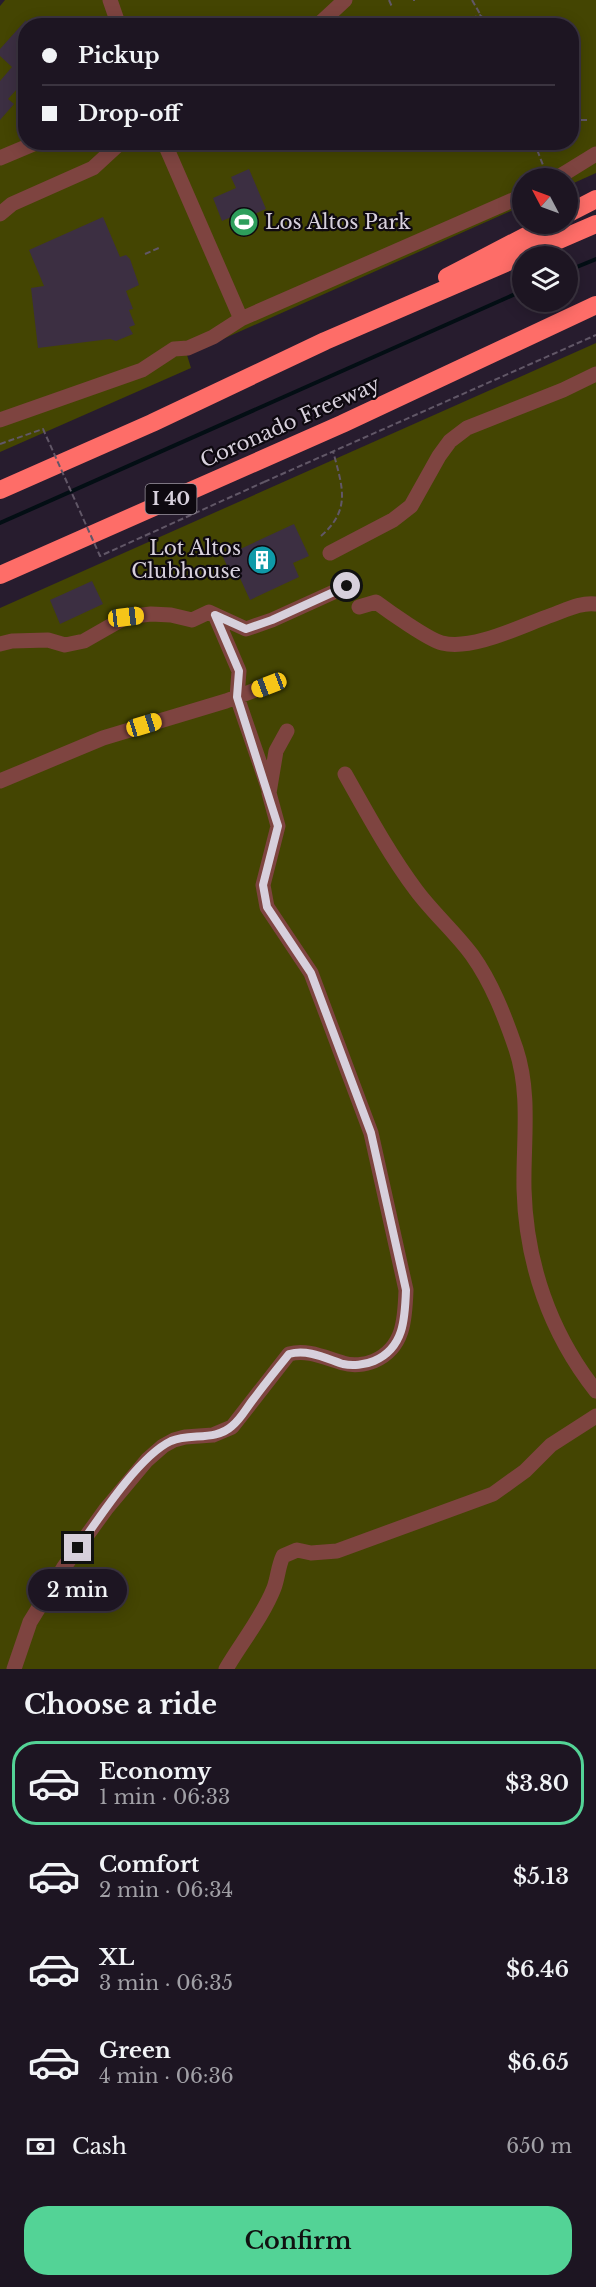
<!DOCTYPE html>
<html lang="en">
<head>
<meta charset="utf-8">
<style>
	:root { --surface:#1d1522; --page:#251e2a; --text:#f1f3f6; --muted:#a09fa5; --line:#3b3440; --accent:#53d396 }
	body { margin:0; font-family:"Libre Baskerville",serif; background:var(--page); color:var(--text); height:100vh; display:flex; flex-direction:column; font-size:22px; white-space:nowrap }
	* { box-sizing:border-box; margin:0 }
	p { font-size:20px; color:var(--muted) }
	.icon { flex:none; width:33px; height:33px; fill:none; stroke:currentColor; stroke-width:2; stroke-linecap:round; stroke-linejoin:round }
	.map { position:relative; height:1669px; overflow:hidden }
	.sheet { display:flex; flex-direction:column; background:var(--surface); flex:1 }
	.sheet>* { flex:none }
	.hud { position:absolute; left:18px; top:18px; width:561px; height:132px; border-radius:24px; box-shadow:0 3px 15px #0003,0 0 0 2px var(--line); display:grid; align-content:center; height:132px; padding:0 24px; background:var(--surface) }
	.needle { width:39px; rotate:311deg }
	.buttons { position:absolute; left:512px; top:168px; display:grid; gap:12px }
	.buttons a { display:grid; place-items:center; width:66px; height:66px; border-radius:50%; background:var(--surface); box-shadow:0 3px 15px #0003,0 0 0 2px var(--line); font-size:30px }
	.end { position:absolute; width:27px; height:27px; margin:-14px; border:8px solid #d7d0dc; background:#111; box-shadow:0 0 0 3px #111 }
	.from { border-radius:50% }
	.bubble { position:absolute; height:42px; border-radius:21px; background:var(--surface); box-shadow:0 3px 15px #0003,0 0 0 2px var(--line); font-size:20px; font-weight:600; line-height:42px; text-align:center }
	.car { position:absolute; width:18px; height:36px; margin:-18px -9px; border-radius:8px; box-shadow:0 0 4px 2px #0007; background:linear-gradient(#f5c518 24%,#345 0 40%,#f5c518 0 76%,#345 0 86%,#f5c518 0) }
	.hud b { display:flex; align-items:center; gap:21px; height:57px; font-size:22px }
	.hud b+b { border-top:2px solid var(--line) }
	.hud i { width:15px; height:15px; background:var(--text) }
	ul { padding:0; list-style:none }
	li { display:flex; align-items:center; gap:18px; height:84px; margin:0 12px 9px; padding:0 12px; border:3px solid transparent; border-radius:24px }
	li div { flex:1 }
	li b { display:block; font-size:22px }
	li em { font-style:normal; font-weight:600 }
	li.selected { border-color:var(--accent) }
	li>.icon { width:54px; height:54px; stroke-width:1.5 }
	h2 { padding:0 24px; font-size:27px; line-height:72px }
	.pay { display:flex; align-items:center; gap:15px; height:66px; padding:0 24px; font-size:22px }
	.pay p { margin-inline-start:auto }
	.primary-button { display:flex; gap:12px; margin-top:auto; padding:12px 24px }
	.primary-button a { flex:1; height:69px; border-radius:24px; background:var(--accent); color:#111; font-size:24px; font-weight:600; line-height:69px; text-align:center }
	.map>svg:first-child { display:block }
</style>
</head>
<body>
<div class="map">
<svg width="596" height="1669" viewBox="0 0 596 1669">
	<rect width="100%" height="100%" fill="#271c2e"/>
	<path fill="#444502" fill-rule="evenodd" d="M 5,0 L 596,0 L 596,173 L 567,186 L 567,178 L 522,178 L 522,206 L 187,355 L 191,368 L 0,452 L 0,6 ZM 26,26 L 572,26 L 572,142 L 26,142 Z
		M 596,343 L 596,1669 L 0,1669 L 0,608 Z"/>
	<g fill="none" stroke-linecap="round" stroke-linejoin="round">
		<path stroke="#030e14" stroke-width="4" d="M 567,271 L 596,259
			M 0,523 L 522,291"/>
	</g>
	<path fill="#3c2f42" d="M 26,20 L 26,79 L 8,99 L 14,104 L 0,120 L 0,81 L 12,67 L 0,56 L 0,49 Z
		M 249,169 L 266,209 L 238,221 L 236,215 L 222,221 L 213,198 L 236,188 L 231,177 Z
		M 103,217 L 120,257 L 126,255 L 130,259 L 139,285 L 126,291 L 133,309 L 129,310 L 135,325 L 129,327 L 133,334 L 116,341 L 110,339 L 38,348 L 31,288 L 44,286 L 29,250 Z
		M 294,524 L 309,556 L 293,563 L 299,577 L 250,600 L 239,576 L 233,579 L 223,557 Z
		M 92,581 L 103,604 L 60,624 L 50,600 Z"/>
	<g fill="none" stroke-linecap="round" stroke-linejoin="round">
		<path stroke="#615767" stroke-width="2" stroke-dasharray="6 3" stroke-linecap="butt" d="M 389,0 L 392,7
			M 414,0 L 414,1
			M 472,0 L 487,26
			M 462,18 L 468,19 L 481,15
			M 572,120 L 590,120
			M 70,142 L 72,147
			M 534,142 L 543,165
			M 145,254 L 161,247
			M 264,482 L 596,335
			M 321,536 C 352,509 342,486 333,451"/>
		<path stroke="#7e4440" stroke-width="15" d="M 110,0 L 119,26
			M 317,26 L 345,0
			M 0,158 L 38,142
			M 557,178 L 596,154
			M 0,214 L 12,204 L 93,168 L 119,144 L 124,142
			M 241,319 L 522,196
			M 0,420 L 142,370 L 174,349 L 188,348 L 213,337 L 241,319 L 164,142
			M 330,553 L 393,520 L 411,506 L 439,456 L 450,441 L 467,428 L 563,390 L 596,374
			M 359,607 L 376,602 C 388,611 429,640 442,643 C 473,651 523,625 552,615 C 566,610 581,602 596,604
			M 215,615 L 239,671 L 237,697 L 269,790
			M 0,644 L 12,641 L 48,640 L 65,645 L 84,641 L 126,617 L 151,614 L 171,615 L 192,620 L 209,612 L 246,629 L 272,620 L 347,586
			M 345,774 C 367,813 389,854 416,890 C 433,913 455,932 472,955 C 492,983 505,1017 516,1049 C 531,1094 523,1143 524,1189 C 526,1263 550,1333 596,1391
			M 0,781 L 103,738 L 226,701 L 269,685
			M 14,1669 L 30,1622 L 64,1567 L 106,1509 L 147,1460 L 163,1446 L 174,1440 L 185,1437 L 213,1435 L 232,1427 L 289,1354 C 308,1349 325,1358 343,1363 C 352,1366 365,1365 374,1361 C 404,1348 405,1319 406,1290 L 371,1133 L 311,973 L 267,907 L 263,885 L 278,826 L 269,793 L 276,751 L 287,731
			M 226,1669 C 242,1642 263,1616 274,1588 C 278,1577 278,1567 283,1556 L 297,1550 L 311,1553 L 337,1551 L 493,1494 L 525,1471 L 551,1445 L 596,1416"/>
		<path stroke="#fe6d68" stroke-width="18" d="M 567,214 L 596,199
			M 447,277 L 549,224
			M 0,490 L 152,423 L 325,341 L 596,224
			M 0,575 L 342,424 L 596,305"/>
		<path stroke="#615767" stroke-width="2" stroke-dasharray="6 3" stroke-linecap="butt" d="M 0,444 L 43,429 L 100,556 L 264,482"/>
	</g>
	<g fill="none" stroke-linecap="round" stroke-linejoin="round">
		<path stroke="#d7d0dc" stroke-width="8" d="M 78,1548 C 99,1518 139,1456 171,1441 C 190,1433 216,1441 232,1426 C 240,1420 246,1409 252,1401 C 264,1385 276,1370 289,1354 C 308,1349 325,1358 343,1364 C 352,1366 365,1365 374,1361 C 404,1348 405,1319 406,1290 L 371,1133 L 311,973 L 267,907 L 263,885 L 278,826 L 237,697 L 239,671 L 215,615 L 246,629 L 272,620 L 347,586"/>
	</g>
	<defs>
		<g id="stadium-disc" transform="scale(1.5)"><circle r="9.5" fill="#2e9e5b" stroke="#0e0910"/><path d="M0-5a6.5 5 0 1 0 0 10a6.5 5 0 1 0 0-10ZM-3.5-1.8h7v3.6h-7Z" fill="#fff"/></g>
		<g id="building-disc" transform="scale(1.5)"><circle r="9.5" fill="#0f9aa8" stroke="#0e0910"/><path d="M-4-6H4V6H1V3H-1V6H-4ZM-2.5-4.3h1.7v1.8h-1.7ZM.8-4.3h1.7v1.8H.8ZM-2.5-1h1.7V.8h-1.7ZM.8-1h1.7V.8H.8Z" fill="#fff"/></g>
	</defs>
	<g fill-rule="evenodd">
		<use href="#stadium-disc" x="244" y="222"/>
		<use href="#building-disc" x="262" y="560"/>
	</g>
	<g text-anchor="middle" stroke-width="4.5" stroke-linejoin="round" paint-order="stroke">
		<rect fill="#0e0910" stroke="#9b949f" stroke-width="1.5" x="145.5" y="484" width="51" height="30" rx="4.5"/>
		<g font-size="18" font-weight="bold" fill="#d7d0dc">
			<text x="171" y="505">I 40</text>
		</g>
		<g font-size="20" fill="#d7d0dc" stroke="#0e0910" text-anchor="start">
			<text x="265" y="229">Los Altos Park</text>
			<text x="241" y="555" text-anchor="end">Lot Altos<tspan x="241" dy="23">Clubhouse</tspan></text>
		</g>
		<g font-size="20" fill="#d7d0dc" stroke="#0e0910">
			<text transform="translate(290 422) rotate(-24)" y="7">Coronado Freeway</text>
		</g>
	</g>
</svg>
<div class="buttons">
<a><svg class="needle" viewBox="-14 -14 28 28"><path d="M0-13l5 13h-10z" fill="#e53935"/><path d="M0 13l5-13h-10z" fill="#a09fa5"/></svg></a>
<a><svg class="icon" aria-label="layers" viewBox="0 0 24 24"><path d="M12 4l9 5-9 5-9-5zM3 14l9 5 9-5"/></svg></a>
</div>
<i class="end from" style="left:347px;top:586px"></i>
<i class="end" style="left:78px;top:1548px"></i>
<div class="bubble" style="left:28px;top:1569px;width:99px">2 min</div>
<i class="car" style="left:126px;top:617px;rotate:83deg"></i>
<i class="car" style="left:269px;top:685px;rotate:249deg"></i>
<i class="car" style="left:144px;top:725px;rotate:73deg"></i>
<div class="hud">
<b><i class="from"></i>Pickup</b>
<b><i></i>Drop-off</b>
</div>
</div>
<section class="sheet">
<h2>Choose a ride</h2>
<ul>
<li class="selected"><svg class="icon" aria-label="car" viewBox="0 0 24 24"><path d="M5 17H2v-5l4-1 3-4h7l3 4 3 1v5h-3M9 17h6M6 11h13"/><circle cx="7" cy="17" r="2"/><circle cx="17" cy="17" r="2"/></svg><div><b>Economy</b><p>1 min · 06:33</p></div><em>$3.80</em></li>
<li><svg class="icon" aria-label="car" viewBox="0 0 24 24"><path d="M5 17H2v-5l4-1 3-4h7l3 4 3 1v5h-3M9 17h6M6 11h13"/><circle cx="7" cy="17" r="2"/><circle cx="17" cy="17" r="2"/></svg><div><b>Comfort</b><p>2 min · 06:34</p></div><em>$5.13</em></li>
<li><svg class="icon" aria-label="car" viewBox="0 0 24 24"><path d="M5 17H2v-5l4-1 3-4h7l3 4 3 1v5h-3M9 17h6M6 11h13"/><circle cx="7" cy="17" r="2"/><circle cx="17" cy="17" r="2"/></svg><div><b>XL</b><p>3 min · 06:35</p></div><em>$6.46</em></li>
<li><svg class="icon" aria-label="car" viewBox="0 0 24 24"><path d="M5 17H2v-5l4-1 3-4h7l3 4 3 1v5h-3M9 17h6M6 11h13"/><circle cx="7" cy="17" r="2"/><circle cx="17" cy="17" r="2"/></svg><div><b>Green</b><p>4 min · 06:36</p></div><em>$6.65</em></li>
</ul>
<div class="pay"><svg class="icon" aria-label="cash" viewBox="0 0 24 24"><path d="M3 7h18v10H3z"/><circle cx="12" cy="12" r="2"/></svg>Cash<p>650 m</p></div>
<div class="primary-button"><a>Confirm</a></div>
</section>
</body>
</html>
